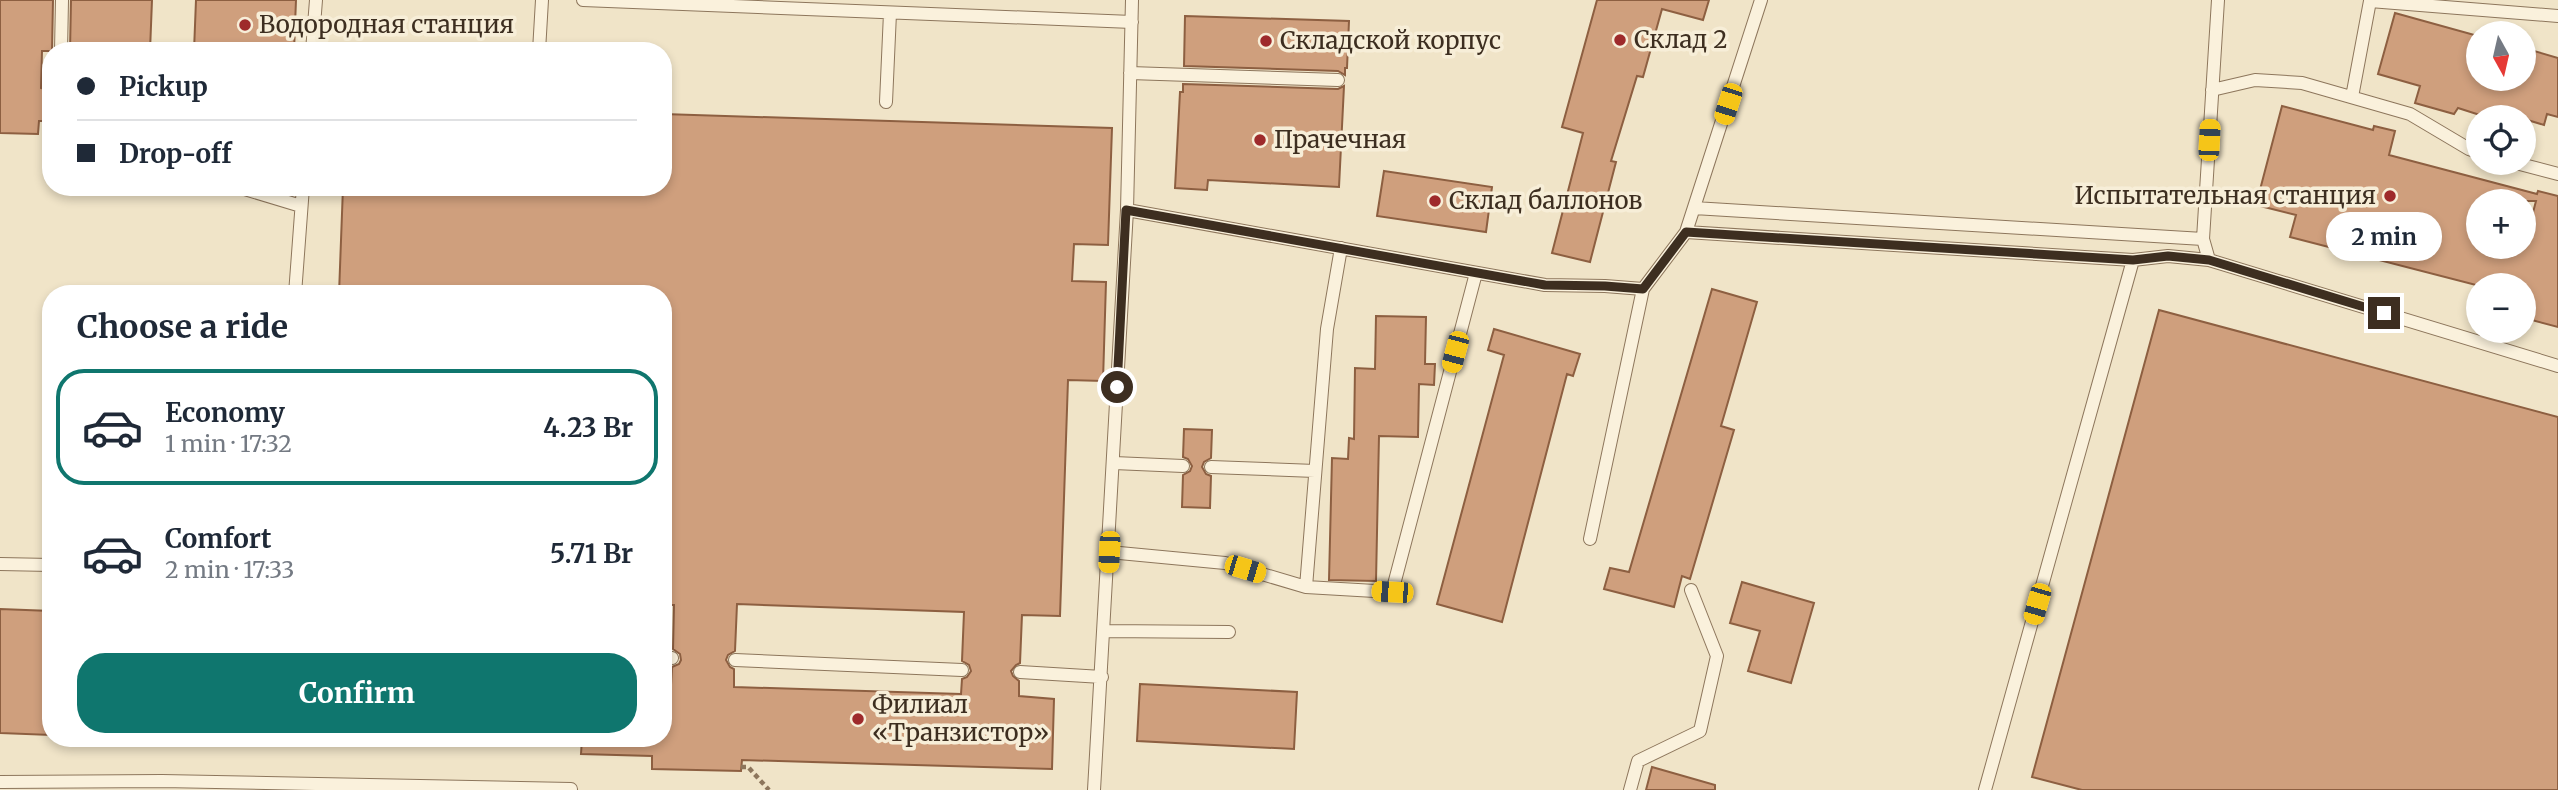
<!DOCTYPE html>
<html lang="en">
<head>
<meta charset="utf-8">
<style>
	:root { --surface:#fff; --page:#f6f6f7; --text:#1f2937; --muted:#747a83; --line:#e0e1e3; --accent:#0f766e }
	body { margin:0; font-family:Merriweather,serif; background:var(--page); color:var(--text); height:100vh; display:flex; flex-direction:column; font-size:26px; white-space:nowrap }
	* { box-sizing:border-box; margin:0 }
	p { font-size:23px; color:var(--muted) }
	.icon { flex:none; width:38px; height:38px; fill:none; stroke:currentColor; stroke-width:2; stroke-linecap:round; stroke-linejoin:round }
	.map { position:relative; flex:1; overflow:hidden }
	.side { position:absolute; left:42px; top:285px; width:630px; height:462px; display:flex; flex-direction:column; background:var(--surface); border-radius:28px; box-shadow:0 4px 10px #0003 }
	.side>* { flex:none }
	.guide { position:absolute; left:42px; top:42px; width:630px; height:154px; border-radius:28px; box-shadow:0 4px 10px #0003; display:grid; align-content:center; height:154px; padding:0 35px; background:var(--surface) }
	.needle { width:46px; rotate:172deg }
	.buttons { position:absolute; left:2466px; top:21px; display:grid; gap:14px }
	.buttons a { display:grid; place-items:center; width:70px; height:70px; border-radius:50%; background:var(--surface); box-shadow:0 4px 10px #0003; font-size:35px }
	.end { position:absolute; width:32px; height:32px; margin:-16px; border:9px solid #3d2e20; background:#fff; box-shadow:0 0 0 4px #fff }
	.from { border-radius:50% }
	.bubble { position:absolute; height:49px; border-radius:24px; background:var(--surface); box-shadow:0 4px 10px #0003; font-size:23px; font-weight:700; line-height:49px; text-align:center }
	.car { position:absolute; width:21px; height:42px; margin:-21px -10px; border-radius:9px; box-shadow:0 0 5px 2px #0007; background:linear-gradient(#f5c518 24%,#345 0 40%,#f5c518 0 76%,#345 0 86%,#f5c518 0) }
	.guide b { display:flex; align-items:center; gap:24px; height:66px; font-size:26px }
	.guide b+b { border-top:2px solid var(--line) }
	.guide i { width:18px; height:18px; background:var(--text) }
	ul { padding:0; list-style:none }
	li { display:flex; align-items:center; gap:21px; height:116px; margin:0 14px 10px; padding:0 21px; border:4px solid transparent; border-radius:28px }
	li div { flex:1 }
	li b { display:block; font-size:26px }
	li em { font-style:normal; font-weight:700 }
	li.current { border-color:var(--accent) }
	li>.icon { width:63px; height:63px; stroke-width:1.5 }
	h2 { padding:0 35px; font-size:32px; line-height:84px }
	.cta { display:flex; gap:14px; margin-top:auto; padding:14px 35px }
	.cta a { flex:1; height:80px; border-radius:28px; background:var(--accent); color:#fff; font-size:28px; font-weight:700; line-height:80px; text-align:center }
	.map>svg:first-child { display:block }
</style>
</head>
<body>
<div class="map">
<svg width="2558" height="790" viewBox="0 0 2558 790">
	<rect width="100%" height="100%" fill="#f0e4c8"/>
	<path fill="#cf9f7d" stroke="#8d5f41" stroke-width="2" fill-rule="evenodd" d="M 0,0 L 53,0 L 52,51 L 42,51 L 41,88 L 49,90 L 49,121 L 39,121 L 38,134 L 0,133 Z
		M 71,0 L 152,0 L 150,51 L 70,51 Z
		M 196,0 L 296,0 L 294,51 L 194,51 Z
		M 1597,0 L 1709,0 L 1703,20 L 1662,9 L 1643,77 L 1637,76 L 1611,161 L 1616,162 L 1590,262 L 1552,253 L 1583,133 L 1562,127 Z
		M 2395,13 L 2478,36 L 2478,79 L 2524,79 L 2524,48 L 2558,58 L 2558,117 L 2547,114 L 2544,125 L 2524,119 L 2524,117 L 2486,117 L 2458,108 L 2454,114 L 2415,103 L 2420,86 L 2378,74 Z
		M 1185,16 L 1349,21 L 1347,68 L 1345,68 L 1345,75 L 1338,71 L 1184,66 Z
		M 1183,84 L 1338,89 L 1344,86 L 1339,187 L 1208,180 L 1207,190 L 1175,188 L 1180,92 L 1183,92 Z
		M 2282,106 L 2373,130 L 2374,126 L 2395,131 L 2389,155 L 2537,194 L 2538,191 L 2558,196 L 2558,327 L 2524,318 L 2524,285 L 2476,285 L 2290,237 L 2296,215 L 2256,205 ZM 2478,201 L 2536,201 L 2524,247 L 2478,247 Z
		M 663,114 L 1112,128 L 1108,245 L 1074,244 L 1072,281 L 1106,282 L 1103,381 L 1068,380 L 1060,616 L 1022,615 L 1020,663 L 1016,665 L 1011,671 L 1013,676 L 1019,681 L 1019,696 L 1054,699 L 1052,769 L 742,760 L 741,771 L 652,769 L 652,756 L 581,754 L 582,738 L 663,738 L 663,685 L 671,685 L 672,667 L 679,664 L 681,660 L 680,654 L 673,649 L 674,605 L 663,605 L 663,294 L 339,294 L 343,187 L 663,187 ZM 737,604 L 964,612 L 962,661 L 969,665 L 971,671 L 967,677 L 962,679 L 961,694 L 734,687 L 734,669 L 730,667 L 726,660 L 728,655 L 735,651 Z
		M 1384,171 L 1492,187 L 1486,232 L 1377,216 Z
		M 1712,289 L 1757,302 L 1721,426 L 1734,430 L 1690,579 L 1682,576 L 1674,607 L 1604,589 L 1610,568 L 1629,572 Z
		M 2159,310 L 2558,417 L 2558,790 L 2082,790 L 2032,777 Z
		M 1376,316 L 1426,317 L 1425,364 L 1435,364 L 1434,385 L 1419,384 L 1418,437 L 1379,436 L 1376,581 L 1329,580 L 1332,458 L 1348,459 L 1349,438 L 1354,439 L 1355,368 L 1375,369 Z
		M 1494,329 L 1580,354 L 1573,376 L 1567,374 L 1502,622 L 1437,604 L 1504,355 L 1488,350 Z
		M 1184,429 L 1212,430 L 1211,458 L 1204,462 L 1202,467 L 1206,474 L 1211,476 L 1210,508 L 1182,507 L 1183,475 L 1190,471 L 1192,466 L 1188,459 L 1183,457 Z
		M 1742,582 L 1814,603 L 1791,683 L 1748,671 L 1760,631 L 1730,623 Z
		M 0,609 L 51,611 L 51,735 L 0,733 Z
		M 1140,684 L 1297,692 L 1294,749 L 1137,741 Z
		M 1652,767 L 1715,785 L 1715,790 L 1646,790 Z"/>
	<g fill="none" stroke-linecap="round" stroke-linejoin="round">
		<g stroke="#8d765c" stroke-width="14">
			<path id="service" d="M 583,0 L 1132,22
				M 61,51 L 62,0
				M 312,51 L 316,0
				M 539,51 L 542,0
				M 1130,73 L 1338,80
				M 2212,90 L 2255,80 L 2302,83 L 2410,114 L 2469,149 L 2478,152
				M 2352,97 L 2370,1 L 2558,16
				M 886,102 L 890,13
				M 2516,163 L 2558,174
				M 238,187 L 301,206
				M 1694,208 L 2203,239
				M 1127,210 L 1545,285 L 1605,286 L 1643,289 L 1686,232 L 1761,0
				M 1686,232 L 2133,260 L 2168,256 L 2209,260 L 2558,366
				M 1341,248 L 1327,329 L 1306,587 L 1392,592 L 1476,273
				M 2209,260 L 2203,239 L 2218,0
				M 295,294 L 303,187
				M 1114,463 L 1183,466
				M 1211,467 L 1315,471
				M 1590,539 L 1643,289
				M 1109,552 L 1225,563 L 1306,587
				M 0,564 L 51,565
				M 1104,631 L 1229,632
				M 663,657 L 672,658
				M 735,660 L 962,670
				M 1020,672 L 1102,677
				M 0,782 L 162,781 L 571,789
				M 1094,790 L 1127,210 L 1132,0
				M 1630,790 L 1638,761 L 1700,731 L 1717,656 L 1691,590
				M 1985,790 L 2133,260"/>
		</g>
		<path stroke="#8d765c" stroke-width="4.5" stroke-dasharray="5 3.5" stroke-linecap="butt" d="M 741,767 L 748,767 L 769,790"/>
		<use href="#service" stroke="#faf1dc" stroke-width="12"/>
	</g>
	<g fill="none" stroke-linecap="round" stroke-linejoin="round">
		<path stroke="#3d2e20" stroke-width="9" d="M 1117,387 L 1126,210 L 1545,285 L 1605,286 L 1643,289 L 1686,232 L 2133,260 L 2168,256 L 2209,260 L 2384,313"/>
	</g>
	<g fill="#9e2a2b" stroke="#f7eed8" stroke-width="2.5">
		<circle cx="245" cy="25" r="7"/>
		<circle cx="1620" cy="40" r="7"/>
		<circle cx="1266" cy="41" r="7"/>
		<circle cx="1260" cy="140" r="7"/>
		<circle cx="2390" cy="196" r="7"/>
		<circle cx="1435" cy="201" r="7"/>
		<circle cx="858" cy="719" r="7"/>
	</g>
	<g text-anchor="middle" stroke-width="7" stroke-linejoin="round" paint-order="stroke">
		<g font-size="24" fill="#3d2e20" stroke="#f7eed8" text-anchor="start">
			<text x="259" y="33">Водородная станция</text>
			<text x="1634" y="48">Склад 2</text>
			<text x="1280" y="49">Складской корпус</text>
			<text x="1274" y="148">Прачечная</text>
			<text x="2376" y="204" text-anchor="end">Испытательная станция</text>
			<text x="1449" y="209">Склад баллонов</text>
			<text x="872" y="713">Филиал<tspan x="872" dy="28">«Транзистор»</tspan></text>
		</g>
	</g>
</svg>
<div class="buttons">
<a><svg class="needle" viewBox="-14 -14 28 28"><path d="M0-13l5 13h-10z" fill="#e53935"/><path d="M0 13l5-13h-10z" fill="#747a83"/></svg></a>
<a><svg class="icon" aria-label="locate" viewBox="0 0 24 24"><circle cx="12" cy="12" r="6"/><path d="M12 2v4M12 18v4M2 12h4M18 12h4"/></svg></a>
<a>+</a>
<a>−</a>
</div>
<i class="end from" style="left:1117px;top:387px"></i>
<i class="end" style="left:2384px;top:313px"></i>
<div class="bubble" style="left:2326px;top:212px;width:116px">2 min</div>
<i class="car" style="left:1728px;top:104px;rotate:198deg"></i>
<i class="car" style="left:2209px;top:140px;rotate:3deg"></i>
<i class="car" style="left:1455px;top:352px;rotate:195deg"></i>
<i class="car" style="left:1109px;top:552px;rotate:183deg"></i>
<i class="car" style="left:1245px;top:569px;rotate:107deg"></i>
<i class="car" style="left:1392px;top:592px;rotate:273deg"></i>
<i class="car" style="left:2037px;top:604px;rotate:196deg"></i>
<div class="guide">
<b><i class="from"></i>Pickup</b>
<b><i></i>Drop-off</b>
</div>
<section class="side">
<h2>Choose a ride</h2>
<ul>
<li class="current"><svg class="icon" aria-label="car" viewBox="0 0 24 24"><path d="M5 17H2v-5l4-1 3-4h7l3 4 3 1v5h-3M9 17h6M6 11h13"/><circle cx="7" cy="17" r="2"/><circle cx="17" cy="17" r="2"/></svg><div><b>Economy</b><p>1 min · 17:32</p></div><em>4.23 Br</em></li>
<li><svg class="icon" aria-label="car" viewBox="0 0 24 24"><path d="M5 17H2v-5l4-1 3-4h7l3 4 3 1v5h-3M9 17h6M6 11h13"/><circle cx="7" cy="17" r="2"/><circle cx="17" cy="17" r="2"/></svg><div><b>Comfort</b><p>2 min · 17:33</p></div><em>5.71 Br</em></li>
</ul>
<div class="cta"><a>Confirm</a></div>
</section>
</div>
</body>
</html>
